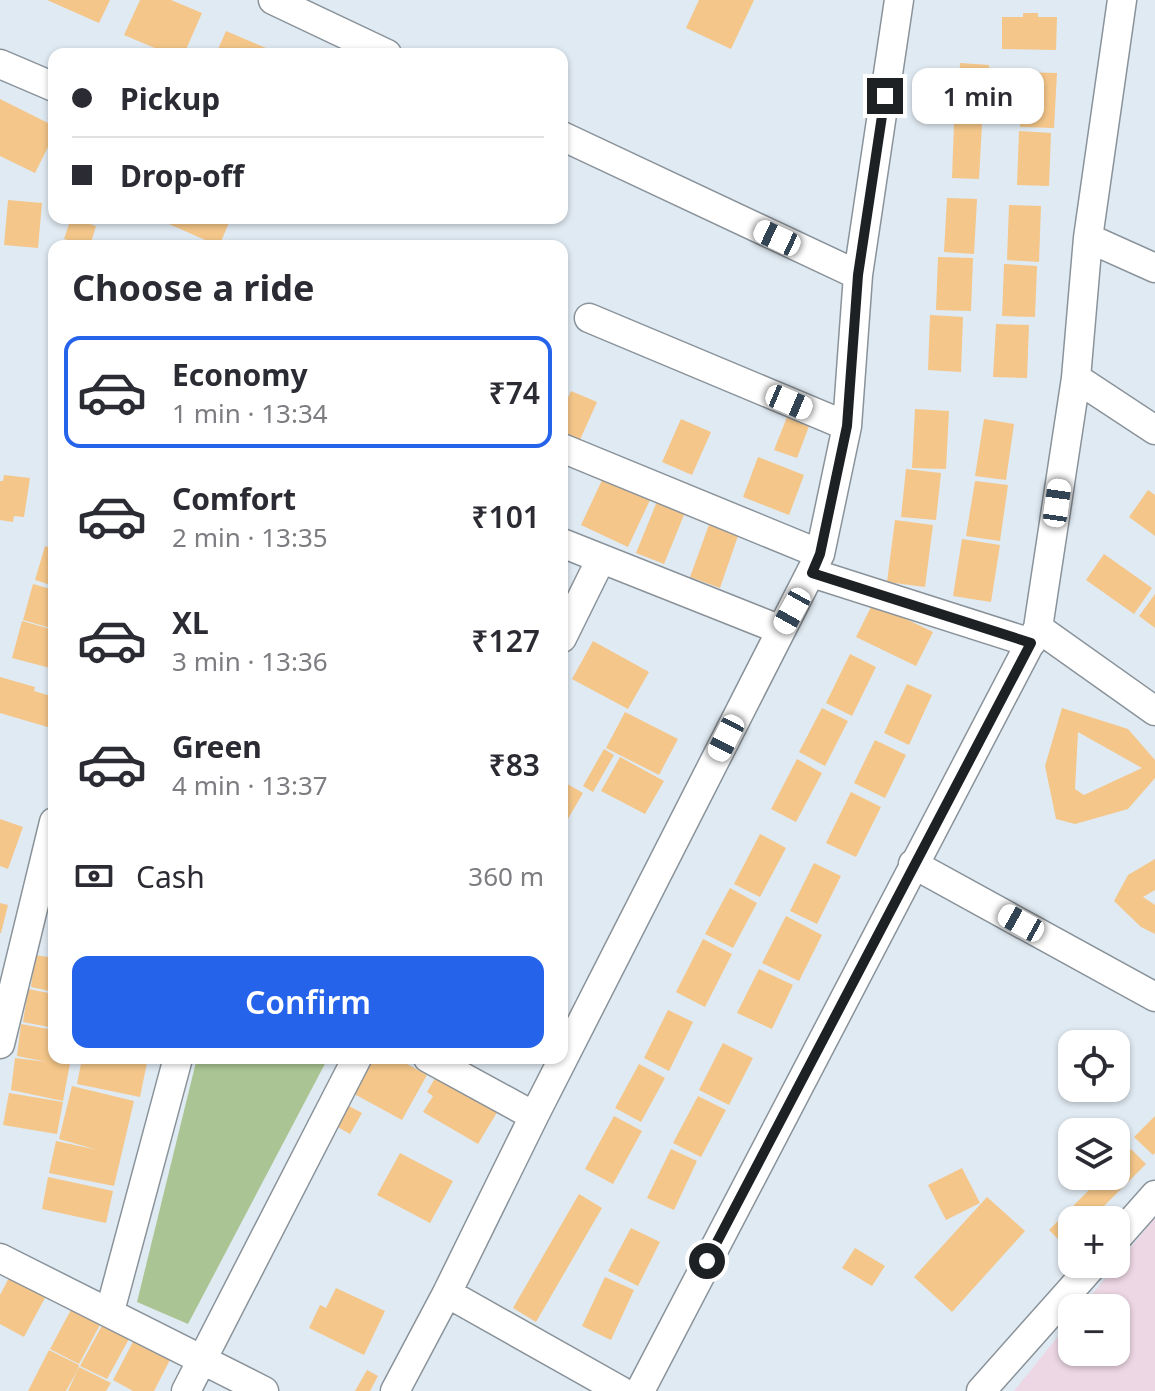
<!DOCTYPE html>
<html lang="en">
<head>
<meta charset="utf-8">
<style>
	:root { --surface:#fff; --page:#f7f7f7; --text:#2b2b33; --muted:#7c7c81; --line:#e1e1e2; --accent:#2563eb }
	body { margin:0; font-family:"Noto Sans",sans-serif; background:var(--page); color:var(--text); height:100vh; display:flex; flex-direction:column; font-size:30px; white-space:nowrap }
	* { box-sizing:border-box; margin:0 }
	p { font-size:26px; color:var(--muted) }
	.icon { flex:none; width:44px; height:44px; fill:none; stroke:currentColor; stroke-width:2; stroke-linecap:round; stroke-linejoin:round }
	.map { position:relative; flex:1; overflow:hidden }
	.drawer { position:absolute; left:48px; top:240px; width:520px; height:824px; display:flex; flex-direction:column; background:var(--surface); border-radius:16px; box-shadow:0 2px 6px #0004 }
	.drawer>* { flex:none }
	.guide { position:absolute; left:48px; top:48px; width:520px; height:176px; border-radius:16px; box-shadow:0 2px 6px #0004; display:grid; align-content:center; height:176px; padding:0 24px; background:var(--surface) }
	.controls { position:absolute; left:1058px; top:1030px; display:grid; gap:16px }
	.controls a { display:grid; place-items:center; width:72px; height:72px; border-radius:16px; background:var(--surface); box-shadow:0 2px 6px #0004; font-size:40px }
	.end { position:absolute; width:36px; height:36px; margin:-18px; border:10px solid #1e2124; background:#fff; box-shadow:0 0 0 4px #fff }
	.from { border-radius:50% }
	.bubble { position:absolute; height:56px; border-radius:16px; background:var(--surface); box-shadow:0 2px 6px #0004; font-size:26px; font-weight:600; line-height:56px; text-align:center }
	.car { position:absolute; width:24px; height:48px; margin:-24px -12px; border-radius:10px; box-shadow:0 0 6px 2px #0007; background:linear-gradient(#fff 24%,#345 0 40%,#fff 0 76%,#345 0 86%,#fff 0) }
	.guide b { display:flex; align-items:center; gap:28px; height:76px; font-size:30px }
	.guide b+b { border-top:2px solid var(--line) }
	.guide i { width:20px; height:20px; background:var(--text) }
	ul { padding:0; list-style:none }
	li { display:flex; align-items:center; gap:24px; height:112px; margin:0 16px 12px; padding:0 8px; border:4px solid transparent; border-radius:16px }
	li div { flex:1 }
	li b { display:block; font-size:30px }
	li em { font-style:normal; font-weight:600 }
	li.active { border-color:var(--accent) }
	li>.icon { width:72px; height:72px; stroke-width:1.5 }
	h2 { padding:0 24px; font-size:36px; line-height:96px }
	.pay { display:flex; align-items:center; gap:20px; height:88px; padding:0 24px; font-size:30px }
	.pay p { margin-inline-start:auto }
	.cta { display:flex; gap:16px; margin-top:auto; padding:16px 24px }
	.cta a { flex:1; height:92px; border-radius:16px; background:var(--accent); color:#fff; font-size:32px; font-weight:600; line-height:92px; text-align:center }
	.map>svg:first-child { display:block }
</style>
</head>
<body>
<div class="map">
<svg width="1155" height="1391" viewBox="0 0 1155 1391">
	<rect width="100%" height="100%" fill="#e0eaf2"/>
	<path fill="#edd7e4" d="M 1155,1218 L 1155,1391 L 1014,1391 L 1072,1319 L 1072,1352 L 1116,1352 L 1116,1308 L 1081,1308 Z"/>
	<path fill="#aac593" d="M 197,1058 L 328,1058 L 188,1324 L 137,1302 Z"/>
	<path fill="#f4c689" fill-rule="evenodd" d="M 47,0 L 110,0 L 99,23 Z
		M 140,0 L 171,0 L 202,13 L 184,54 L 169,54 L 124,35 Z
		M 699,0 L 754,0 L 731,49 L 686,28 Z
		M 1023,13 L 1038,13 L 1038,17 L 1057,17 L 1056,50 L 1002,49 L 1002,17 L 1023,17 Z
		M 226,31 L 280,54 L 216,54 Z
		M 960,63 L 989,65 L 987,119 L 958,118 Z
		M 1022,72 L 1057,73 L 1054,128 L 1020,127 Z
		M 0,99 L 54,126 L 54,135 L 35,173 L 0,156 Z
		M 954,124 L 982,124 L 979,179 L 952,178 Z
		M 1019,131 L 1051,133 L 1049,186 L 1017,185 Z
		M 947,198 L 977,199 L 974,254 L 944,252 Z
		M 8,200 L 42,203 L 38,248 L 4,245 Z
		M 1009,205 L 1041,206 L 1039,262 L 1007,260 Z
		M 71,218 L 96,226 L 90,246 L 64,239 Z
		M 163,218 L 231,218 L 219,246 L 162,221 Z
		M 938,257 L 973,258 L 971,311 L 936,310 Z
		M 1004,264 L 1037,266 L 1035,317 L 1002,316 Z
		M 930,315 L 963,317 L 961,372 L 928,370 Z
		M 996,324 L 1029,325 L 1027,378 L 993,377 Z
		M 571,391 L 597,402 L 579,442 L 562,435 L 562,411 Z
		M 915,409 L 949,411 L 946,469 L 912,468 Z
		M 789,412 L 811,421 L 797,458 L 774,450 Z
		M 681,419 L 711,432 L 692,475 L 662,462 Z
		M 984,419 L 1014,424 L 1006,480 L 975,476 Z
		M 758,457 L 804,475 L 789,515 L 743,497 Z
		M 906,469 L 941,473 L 936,520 L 901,517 Z
		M 4,475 L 30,478 L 24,517 L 14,516 L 13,522 L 0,520 L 0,481 L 3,481 Z
		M 603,478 L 650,500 L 628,547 L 581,525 Z
		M 975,481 L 1008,485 L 1000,541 L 966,536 Z
		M 1148,490 L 1155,495 L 1155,536 L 1129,517 Z
		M 658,499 L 686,510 L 664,564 L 636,553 Z
		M 895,520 L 933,525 L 925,587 L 887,582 Z
		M 710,522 L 739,533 L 720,588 L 690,577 Z
		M 962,539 L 1000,545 L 991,602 L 953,596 Z
		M 45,546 L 54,549 L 54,586 L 35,580 Z
		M 1104,554 L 1152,588 L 1134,614 L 1086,580 Z
		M 33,584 L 54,590 L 54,629 L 23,620 Z
		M 1155,594 L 1155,628 L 1139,616 Z
		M 873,603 L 933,632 L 916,666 L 856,637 Z
		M 22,621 L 54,630 L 54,669 L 12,658 Z
		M 593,641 L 649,672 L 628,709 L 572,679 Z
		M 850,654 L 876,667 L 852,716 L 826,703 Z
		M 0,677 L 35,687 L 34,691 L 54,697 L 51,728 L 0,713 Z
		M 907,684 L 932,695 L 909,745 L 884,733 Z
		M 822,708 L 848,721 L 825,766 L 799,752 Z
		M 1062,708 L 1128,729 L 1155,760 L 1155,778 L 1128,809 L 1075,824 L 1056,819 L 1045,766 ZM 1078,732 L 1142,768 L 1084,795 L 1075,789 Z
		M 625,712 L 678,739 L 659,775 L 606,748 Z
		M 875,740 L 906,755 L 885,798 L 854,783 Z
		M 604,749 L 614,755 L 593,792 L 583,786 Z
		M 620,757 L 664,781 L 645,814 L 601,791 Z
		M 797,759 L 822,773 L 796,822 L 771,809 Z
		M 562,781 L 583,793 L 562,829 Z
		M 851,792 L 881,807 L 856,857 L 826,843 Z
		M 0,819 L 23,827 L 8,869 L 0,866 Z
		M 760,834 L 786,848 L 760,897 L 734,884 Z
		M 1155,859 L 1155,890 L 1143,897 L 1155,905 L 1155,934 L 1141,927 L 1114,901 L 1128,875 Z
		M 814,863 L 841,876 L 817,924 L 790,911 Z
		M 730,888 L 757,903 L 733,948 L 705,934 Z
		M 0,903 L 8,905 L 1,933 L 0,933 Z
		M 786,916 L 822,935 L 799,981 L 762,963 Z
		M 703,939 L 732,954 L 705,1007 L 676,992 Z
		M 35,955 L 54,958 L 54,992 L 31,987 Z
		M 759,969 L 793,985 L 772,1029 L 737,1013 Z
		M 28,989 L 54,994 L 54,1028 L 23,1022 Z
		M 668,1010 L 693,1022 L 669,1071 L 644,1058 Z
		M 21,1024 L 54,1030 L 54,1058 L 71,1058 L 63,1101 L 11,1090 L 15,1058 L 47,1062 L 17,1056 Z
		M 723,1043 L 753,1058 L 729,1105 L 699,1090 Z
		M 82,1058 L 148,1058 L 140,1097 L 77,1084 Z
		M 365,1058 L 396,1058 L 427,1075 L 402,1120 L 347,1090 Z
		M 639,1064 L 665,1078 L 641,1122 L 615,1108 Z
		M 438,1073 L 499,1109 L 478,1144 L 423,1112 L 433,1096 L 427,1092 Z
		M 72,1086 L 134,1101 L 114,1186 L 49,1173 L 56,1141 L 98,1150 L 59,1139 Z
		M 9,1093 L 63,1102 L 57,1134 L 3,1125 Z
		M 698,1096 L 726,1110 L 701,1157 L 673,1143 Z
		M 345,1104 L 362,1113 L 350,1134 L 334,1125 Z
		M 614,1116 L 642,1131 L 613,1184 L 585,1169 Z
		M 1155,1116 L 1155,1153 L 1153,1155 L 1134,1137 Z
		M 671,1149 L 697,1161 L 674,1210 L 647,1198 Z
		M 1131,1149 L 1146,1164 L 1090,1220 L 1072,1220 L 1072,1238 L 1065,1246 L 1049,1230 L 1103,1176 L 1116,1176 L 1116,1164 Z
		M 400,1153 L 453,1181 L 430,1223 L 377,1195 Z
		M 962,1168 L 980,1203 L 946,1220 L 928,1185 Z
		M 48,1177 L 113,1191 L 106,1223 L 42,1209 Z
		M 579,1194 L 602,1208 L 536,1322 L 513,1308 Z
		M 987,1197 L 1025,1231 L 952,1312 L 914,1277 Z
		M 631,1228 L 660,1242 L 638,1286 L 608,1271 Z
		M 855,1248 L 885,1266 L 872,1286 L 842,1268 Z
		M 11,1274 L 47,1294 L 24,1337 L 0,1324 L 0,1295 Z
		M 605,1277 L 634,1290 L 611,1340 L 582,1326 Z
		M 336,1288 L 385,1311 L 364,1355 L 309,1328 L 320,1305 L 326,1308 Z
		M 73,1306 L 102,1321 L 79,1364 L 50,1349 Z
		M 104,1322 L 130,1337 L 107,1379 L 80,1366 Z
		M 136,1336 L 172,1356 L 154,1391 L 133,1391 L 113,1380 Z
		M 49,1350 L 79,1365 L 77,1371 L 66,1391 L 28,1391 Z
		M 79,1367 L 111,1383 L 106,1391 L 68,1391 Z
		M 367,1370 L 378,1376 L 370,1391 L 355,1391 Z"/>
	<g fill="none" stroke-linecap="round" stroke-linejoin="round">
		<g stroke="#8a939a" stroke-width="31">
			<path id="street" d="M 273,0 L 387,54
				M 0,64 L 54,87
				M 562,136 L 858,275
				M 1088,238 L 1155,268
				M 589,318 L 847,426
				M 1076,378 L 1155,430
				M 562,448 L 820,554
				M 562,543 L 781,630
				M 812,573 L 1031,643
				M 1038,628 L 1155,711
				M 562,638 L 601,559
				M 913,864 L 1155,997
				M 0,1044 L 54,822
				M 428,1058 L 534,1116
				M 1116,1239 L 1155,1195
				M 0,1258 L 264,1391
				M 447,1293 L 621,1391
				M 110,1311 L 178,1058
				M 186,1391 L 357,1058
				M 395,1391 L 447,1293 L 534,1116 L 820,554 L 847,426 L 858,275 L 899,0
				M 640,1391 L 1038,628 L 1076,378 L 1088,238 L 1122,0
				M 981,1391 L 1094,1264"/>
		</g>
		<use href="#street" stroke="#fff" stroke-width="28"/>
	</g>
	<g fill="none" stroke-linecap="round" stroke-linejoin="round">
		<path stroke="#1e2124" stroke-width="10" d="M 707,1261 L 1031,643 L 812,573 L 820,554 L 847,426 L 858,275 L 885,96"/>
	</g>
</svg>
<div class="controls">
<a><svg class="icon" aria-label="locate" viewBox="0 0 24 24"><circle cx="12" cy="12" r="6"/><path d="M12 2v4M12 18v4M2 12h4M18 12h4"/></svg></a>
<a><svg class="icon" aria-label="layers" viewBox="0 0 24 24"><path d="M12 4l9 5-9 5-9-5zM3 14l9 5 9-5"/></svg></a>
<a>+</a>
<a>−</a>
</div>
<i class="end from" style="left:707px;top:1261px"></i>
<i class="end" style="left:885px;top:96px"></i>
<div class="bubble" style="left:912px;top:68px;width:132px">1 min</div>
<i class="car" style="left:777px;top:238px;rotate:295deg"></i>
<i class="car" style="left:789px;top:402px;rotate:113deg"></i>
<i class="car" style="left:1057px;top:503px;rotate:8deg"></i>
<i class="car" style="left:792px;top:611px;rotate:209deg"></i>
<i class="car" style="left:726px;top:738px;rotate:207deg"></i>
<i class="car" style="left:1021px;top:923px;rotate:299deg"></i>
<div class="guide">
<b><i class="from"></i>Pickup</b>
<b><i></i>Drop-off</b>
</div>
<section class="drawer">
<h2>Choose a ride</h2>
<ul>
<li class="active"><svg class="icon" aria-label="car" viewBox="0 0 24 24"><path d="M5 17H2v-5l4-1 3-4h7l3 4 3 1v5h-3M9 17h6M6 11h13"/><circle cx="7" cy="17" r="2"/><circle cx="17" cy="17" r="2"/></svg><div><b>Economy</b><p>1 min · 13:34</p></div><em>₹74</em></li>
<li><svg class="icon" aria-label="car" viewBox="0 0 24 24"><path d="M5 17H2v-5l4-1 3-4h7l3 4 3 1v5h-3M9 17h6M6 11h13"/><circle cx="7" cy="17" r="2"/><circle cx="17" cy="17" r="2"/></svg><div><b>Comfort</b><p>2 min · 13:35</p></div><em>₹101</em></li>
<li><svg class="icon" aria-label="car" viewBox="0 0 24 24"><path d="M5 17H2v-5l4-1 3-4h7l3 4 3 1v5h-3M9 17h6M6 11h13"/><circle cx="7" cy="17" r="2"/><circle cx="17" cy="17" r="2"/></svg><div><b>XL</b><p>3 min · 13:36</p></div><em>₹127</em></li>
<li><svg class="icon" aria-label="car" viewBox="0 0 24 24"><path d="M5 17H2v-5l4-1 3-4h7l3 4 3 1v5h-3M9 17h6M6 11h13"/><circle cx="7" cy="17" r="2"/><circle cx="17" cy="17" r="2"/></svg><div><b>Green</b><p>4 min · 13:37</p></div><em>₹83</em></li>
</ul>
<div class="pay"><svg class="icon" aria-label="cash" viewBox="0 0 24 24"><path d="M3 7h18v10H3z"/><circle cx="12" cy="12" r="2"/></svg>Cash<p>360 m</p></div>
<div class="cta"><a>Confirm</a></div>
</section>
</div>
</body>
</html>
